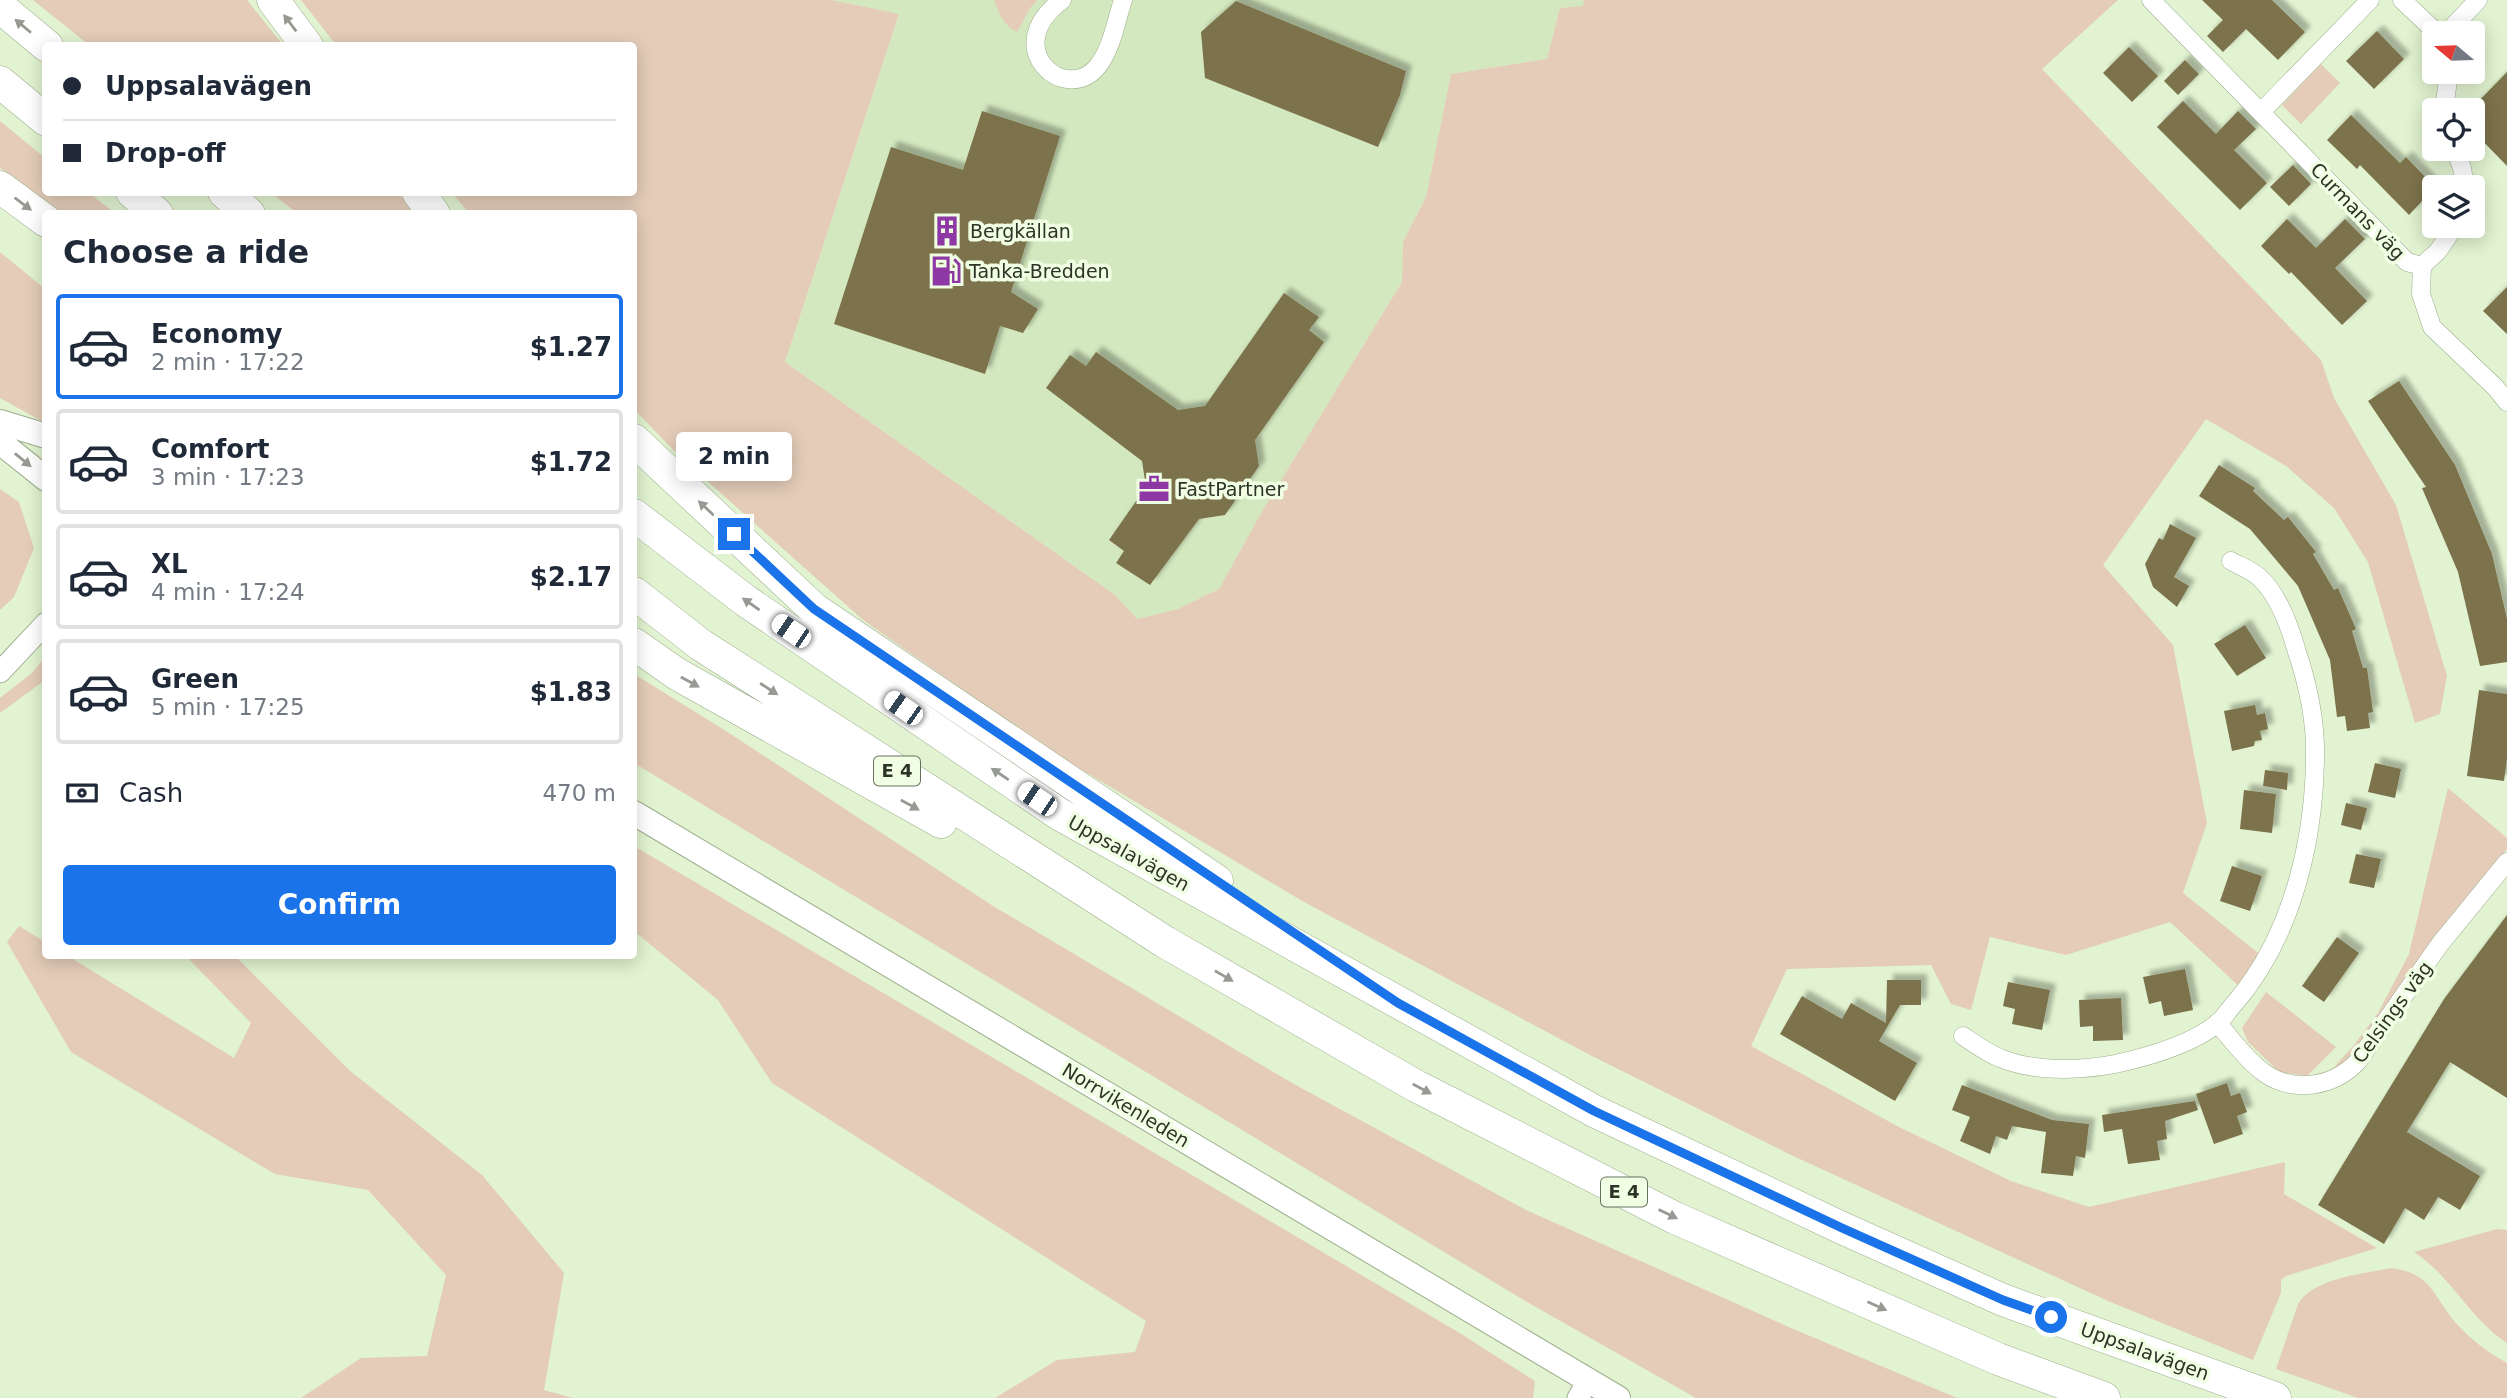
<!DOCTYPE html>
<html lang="en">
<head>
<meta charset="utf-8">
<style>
	:root { --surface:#fff; --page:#f6f6f7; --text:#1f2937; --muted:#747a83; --line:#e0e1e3; --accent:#1a73e8 }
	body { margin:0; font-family:"DejaVu Sans",sans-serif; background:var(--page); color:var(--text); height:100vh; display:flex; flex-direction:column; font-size:26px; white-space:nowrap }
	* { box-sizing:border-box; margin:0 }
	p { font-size:23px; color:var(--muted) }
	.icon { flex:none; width:38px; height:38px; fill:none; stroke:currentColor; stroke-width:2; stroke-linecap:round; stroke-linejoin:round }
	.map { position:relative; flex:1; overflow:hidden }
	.panel { position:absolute; left:42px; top:210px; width:595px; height:749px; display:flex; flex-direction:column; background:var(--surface); border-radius:7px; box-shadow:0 4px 18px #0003 }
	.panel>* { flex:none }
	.guide { position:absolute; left:42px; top:42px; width:595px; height:154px; border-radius:7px; box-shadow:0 4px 18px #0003; display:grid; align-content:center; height:154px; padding:0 21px; background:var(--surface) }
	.needle { width:46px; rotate:289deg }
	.controls { position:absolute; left:2422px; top:21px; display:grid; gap:14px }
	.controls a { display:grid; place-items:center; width:63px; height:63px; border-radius:7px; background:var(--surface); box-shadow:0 4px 18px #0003; font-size:35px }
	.end { position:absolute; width:32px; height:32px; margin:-16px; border:9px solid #1a73e8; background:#fff; box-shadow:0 0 0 4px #fff }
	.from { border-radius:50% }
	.bubble { position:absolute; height:49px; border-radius:7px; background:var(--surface); box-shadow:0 4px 18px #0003; font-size:23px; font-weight:700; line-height:49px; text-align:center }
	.car { position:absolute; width:21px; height:42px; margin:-21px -10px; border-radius:9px; box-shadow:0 0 5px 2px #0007; background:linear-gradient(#fff 24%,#345 0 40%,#fff 0 76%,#345 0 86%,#fff 0) }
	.guide b { display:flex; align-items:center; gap:24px; height:66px; font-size:26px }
	.guide b+b { border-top:2px solid var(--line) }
	.guide i { width:18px; height:18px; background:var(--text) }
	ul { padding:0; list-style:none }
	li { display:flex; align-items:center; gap:21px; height:105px; margin:0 14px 10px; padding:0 7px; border:4px solid var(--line); border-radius:7px }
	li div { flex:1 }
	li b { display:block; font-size:26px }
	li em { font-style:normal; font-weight:700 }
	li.selected { border-color:var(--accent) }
	li>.icon { width:63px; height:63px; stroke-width:1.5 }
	h2 { padding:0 21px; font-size:32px; line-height:84px }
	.pay { display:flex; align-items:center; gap:18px; height:77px; padding:0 21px; font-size:26px }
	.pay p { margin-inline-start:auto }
	.action { display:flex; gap:14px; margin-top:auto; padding:14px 21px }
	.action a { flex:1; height:80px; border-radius:7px; background:var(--accent); color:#fff; font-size:28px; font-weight:700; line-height:80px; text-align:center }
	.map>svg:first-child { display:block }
</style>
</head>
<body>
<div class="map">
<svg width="2507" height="1398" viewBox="0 0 2507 1398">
	<defs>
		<filter id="shadow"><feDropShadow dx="6" dy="-6" stdDeviation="2" flood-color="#0004"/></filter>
	</defs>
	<rect width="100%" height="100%" fill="#e1f3d0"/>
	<path fill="#d3e8bf" d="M 831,0 L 1584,0 L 1584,6 L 1560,8 L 1547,59 L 1451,74 L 1426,197 L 1403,242 L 1402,282 L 1260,515 L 1219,589 L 1178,609 L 1137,619 L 1115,595 L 785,362 L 899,15 Z"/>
	<path fill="#e4ccb8" d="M 33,0 L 247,0 L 283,45 L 89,45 Z
		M 301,0 L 831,0 L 899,14 L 785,362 L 1115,595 L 1137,619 L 1178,609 L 1219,589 L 1260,515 L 1402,282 L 1403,242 L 1426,197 L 1451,74 L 1547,59 L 1560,8 L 1583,6 L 1584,0 L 2118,0 L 2042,69 L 2321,360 L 2334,398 L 2396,505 L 2447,676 L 2440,714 L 2415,723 L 2368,562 L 2334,508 L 2286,466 L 2206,419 L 2103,565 L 2173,645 L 2207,823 L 2183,893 L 2262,956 L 2242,989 L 2170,922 L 2066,955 L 1990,937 L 1971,1010 L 1951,1004 L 1931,965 L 1787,969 L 1751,1046 L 1897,1126 L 2011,1181 L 2089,1207 L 2285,1162 L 2284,1194 L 2377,1248 L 2286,1276 L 2281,1280 L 2281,1293 L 2253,1360 L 2108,1301 L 1789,1154 L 1592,1056 L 1304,902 L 1055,754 L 863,620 L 678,455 L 634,409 L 634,214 L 469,213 L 452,193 L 634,192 L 634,46 L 336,45 Z
		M 994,0 L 1038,0 L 1030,8 L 1017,32 C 1003,25 999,13 994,0 Z
		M 2321,64 L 2340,83 L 2301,124 L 2282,105 Z
		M 0,121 L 45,158 L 46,192 L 89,193 L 115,213 L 59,213 L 0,168 Z
		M 271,193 L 399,193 L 415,213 L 297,213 Z
		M 0,252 L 45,289 L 45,423 L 0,398 Z
		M 0,489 L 19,502 L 34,548 L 14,597 L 0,610 Z
		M 45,657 L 45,680 L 0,713 L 0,698 L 32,673 Z
		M 634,674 L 726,731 L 993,906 L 1292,1083 L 1526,1210 L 1791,1328 L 1957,1398 L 1696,1398 L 1527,1302 L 634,763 Z
		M 2448,788 L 2507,838 L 2507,849 L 2440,931 L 2358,1053 L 2327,1075 L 2354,1045 L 2378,1013 L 2409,954 Z
		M 634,846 L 1458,1332 L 1535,1381 L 1533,1398 L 995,1398 L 1057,1360 L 1135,1352 L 1146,1321 L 772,1083 L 718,1000 L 634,931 Z
		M 19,926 L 45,942 L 46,956 L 68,956 L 234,1058 L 251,1023 L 186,956 L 235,956 L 349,1070 L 482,1175 L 564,1273 L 544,1390 L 573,1398 L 301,1398 L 361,1358 L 427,1356 L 446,1275 L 368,1190 L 275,1174 L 71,1052 L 7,942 Z
		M 2266,992 L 2336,1047 L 2307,1076 L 2279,1072 L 2248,1042 L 2242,1028 Z
		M 2497,1229 L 2507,1230 L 2507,1343 C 2470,1319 2451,1276 2414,1252 Z
		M 2391,1268 C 2431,1273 2432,1294 2455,1322 C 2470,1339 2487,1352 2507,1363 L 2507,1398 L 2358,1398 L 2276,1369 L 2298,1304 C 2313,1278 2363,1274 2391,1268 Z"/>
	<path fill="#7c724b" filter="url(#shadow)" d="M 2202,0 L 2272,0 L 2305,32 L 2278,60 L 2246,29 L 2223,52 L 2207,36 L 2223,20 Z
		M 1236,1 L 1406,71 L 1400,95 L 1378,147 L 1205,78 L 1201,32 Z
		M 2377,31 L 2404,59 L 2374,89 L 2346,61 Z
		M 2129,47 L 2158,76 L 2132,102 L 2103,73 Z
		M 2185,60 L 2199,74 L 2178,95 L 2164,81 Z
		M 2507,72 L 2507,166 L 2473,131 L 2473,107 Z
		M 2183,101 L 2216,134 L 2238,111 L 2256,129 L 2234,150 L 2267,183 L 2240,210 L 2157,127 Z
		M 982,111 L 1060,136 L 1011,292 L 1038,309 L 1023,333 L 1000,326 L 985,374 L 834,324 L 891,147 L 963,170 Z
		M 2351,115 L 2400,163 L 2406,157 L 2435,187 L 2409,215 L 2360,165 L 2357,169 L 2327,140 Z
		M 2293,165 L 2311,184 L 2289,206 L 2270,187 Z
		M 2287,219 L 2316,248 L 2345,219 L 2365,239 L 2335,268 L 2367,301 L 2342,325 L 2291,272 L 2289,274 L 2261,246 Z
		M 2507,287 L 2507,334 L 2483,311 Z
		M 1284,293 L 1319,317 L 1309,330 L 1324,342 L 1255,440 L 1259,466 L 1225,515 L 1199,519 L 1150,585 L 1116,563 L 1124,551 L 1109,540 L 1146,487 L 1142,461 L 1046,388 L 1070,355 L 1086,366 L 1096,352 L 1178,410 L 1205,406 Z
		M 2399,381 L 2455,465 L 2492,554 L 2507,619 L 2507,662 L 2480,666 L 2458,572 L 2422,488 L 2426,487 L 2368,401 Z
		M 2219,465 L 2255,488 L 2253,491 L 2284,520 L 2288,517 L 2316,552 L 2313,554 L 2334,590 L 2338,588 L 2356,629 L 2352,631 L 2363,668 L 2367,668 L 2373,712 L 2368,713 L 2370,728 L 2347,731 L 2345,716 L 2337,717 L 2330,660 L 2298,586 L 2250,529 L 2199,496 Z
		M 2170,524 L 2196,538 L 2174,577 L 2189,586 L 2177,607 L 2153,587 L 2145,564 L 2159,538 L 2163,540 Z
		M 2245,625 L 2266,658 L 2237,676 L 2214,644 Z
		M 2479,690 L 2507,694 L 2507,758 L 2504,781 L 2467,776 Z
		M 2255,705 L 2257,715 L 2265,713 L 2268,729 L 2260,731 L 2262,740 L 2255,741 L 2254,746 L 2232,751 L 2224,711 Z
		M 2375,763 L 2401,769 L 2395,798 L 2368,792 Z
		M 2265,770 L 2288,773 L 2287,790 L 2263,786 Z
		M 2244,790 L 2276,794 L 2272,833 L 2240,829 Z
		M 2346,803 L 2367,808 L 2361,830 L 2341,825 Z
		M 2356,854 L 2381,859 L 2374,888 L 2349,883 Z
		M 2232,866 L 2262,876 L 2250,911 L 2220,901 Z
		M 2507,915 L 2507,1098 L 2450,1062 L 2407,1132 L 2480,1176 L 2460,1210 L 2438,1197 L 2424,1220 L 2405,1208 L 2384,1244 L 2318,1205 L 2444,999 Z
		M 2337,937 L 2359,953 L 2324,1002 L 2302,986 Z
		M 2185,969 L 2193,1010 L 2164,1016 L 2161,1001 L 2149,1004 L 2143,977 Z
		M 1887,980 L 1921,980 L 1921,1005 L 1900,1005 L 1879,1041 L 1917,1063 L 1895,1101 L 1780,1034 L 1802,996 L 1842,1019 L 1851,1003 L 1886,1023 Z
		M 2008,982 L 2050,990 L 2042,1030 L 2012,1024 L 2015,1009 L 2003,1006 Z
		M 2121,998 L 2123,1040 L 2093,1041 L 2093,1026 L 2080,1027 L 2079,1000 Z
		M 2227,1083 L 2231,1096 L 2240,1093 L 2247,1112 L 2237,1116 L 2243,1134 L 2214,1144 L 2196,1094 Z
		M 1962,1085 L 2052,1120 L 2089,1124 L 2085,1158 L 2076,1156 L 2073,1176 L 2041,1173 L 2046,1132 L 2012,1126 L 2007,1140 L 1996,1136 L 1990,1154 L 1960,1141 L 1970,1117 L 1952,1110 Z
		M 2195,1101 L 2198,1110 L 2165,1121 L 2167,1139 L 2157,1141 L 2160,1160 L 2128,1164 L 2122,1129 L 2104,1132 L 2102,1115 Z"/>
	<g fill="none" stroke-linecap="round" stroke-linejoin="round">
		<g stroke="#9dae8d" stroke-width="19">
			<path id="minor" d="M 1062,0 C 998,48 1066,106 1098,66 C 1112,48 1116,21 1123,0
				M 2151,0 L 2407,262 L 2422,266 L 2438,251 L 2455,226
				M 2402,0 L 2437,33
				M 2447,33 L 2478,0
				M 2444,110 L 2449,72
				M 2262,111 L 2370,0
				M 2455,149 L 2462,168 L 2465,187
				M 2422,266 L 2421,294 L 2432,327 L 2495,387 L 2507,402
				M 2217,1023 C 2232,1039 2245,1059 2263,1072 C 2293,1094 2334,1087 2358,1061 L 2440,944 L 2507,862
				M 1963,1036 C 1975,1044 1987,1053 2000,1058 C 2034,1072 2079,1071 2115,1064 C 2147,1057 2192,1044 2218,1023 C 2224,1018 2229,1009 2235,1003 C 2294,934 2316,835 2315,745 C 2314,713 2307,682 2297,652 C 2290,627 2279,595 2259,577 C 2251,570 2240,566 2231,561"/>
		</g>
		<g stroke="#9dae8d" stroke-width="23">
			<path id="tertiary" d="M 0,672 L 46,623
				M 1578,1398 L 1588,1381"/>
		</g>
		<g stroke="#9dae8d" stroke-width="26">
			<path id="secondary" d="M 0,422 L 46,436
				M 0,442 L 46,479
				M 634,813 L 1618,1398"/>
		</g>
		<g stroke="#9dae8d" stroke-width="33">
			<path id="motorway" d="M 273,0 L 307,46
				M 0,7 L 47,46
				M 0,82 L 46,120
				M 0,187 L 46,221
				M 132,192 L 157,214
				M 224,192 L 249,214
				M 418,192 L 434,214
				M 634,440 L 814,609 L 1217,881
				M 634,515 L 746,601 L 1059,814 L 1594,1111 L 1842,1228 L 2003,1300 L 2275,1398
				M 634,593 L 701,645 L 1165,942 L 1416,1086 L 1675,1218 L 1998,1359 L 2104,1398
				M 634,644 L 677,674 L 941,822"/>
		</g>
		<use href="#minor" stroke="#fff" stroke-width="18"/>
		<use href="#tertiary" stroke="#fff" stroke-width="21"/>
		<use href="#secondary" stroke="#fff" stroke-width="24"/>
		<use href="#motorway" stroke="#fff" stroke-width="32"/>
	</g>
	<defs><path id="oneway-solid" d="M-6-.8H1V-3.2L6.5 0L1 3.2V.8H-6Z" transform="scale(1.75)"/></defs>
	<g fill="#969a93">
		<use href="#oneway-solid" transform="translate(290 23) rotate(-127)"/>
		<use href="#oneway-solid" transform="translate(23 26) rotate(-140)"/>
		<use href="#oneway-solid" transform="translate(23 204) rotate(37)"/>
		<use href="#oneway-solid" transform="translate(23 460) rotate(39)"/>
		<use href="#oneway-solid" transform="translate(706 508) rotate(-137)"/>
		<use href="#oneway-solid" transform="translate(751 604) rotate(-145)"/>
		<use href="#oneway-solid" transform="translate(690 682) rotate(29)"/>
		<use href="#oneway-solid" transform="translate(769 689) rotate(33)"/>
		<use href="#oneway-solid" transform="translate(1000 774) rotate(-146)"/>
		<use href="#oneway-solid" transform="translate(910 805) rotate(29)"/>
		<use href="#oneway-solid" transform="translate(1224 976) rotate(30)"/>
		<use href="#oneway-solid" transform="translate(1422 1089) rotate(28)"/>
		<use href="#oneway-solid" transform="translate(1668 1214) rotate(26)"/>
		<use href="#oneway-solid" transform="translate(1877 1306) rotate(24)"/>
	</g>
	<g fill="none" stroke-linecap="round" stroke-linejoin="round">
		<path stroke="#1a73e8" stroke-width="9" d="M 734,534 L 814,609 L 1398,1003 L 1594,1111 L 1842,1228 L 2003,1300 L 2051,1317"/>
	</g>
	<defs>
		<g id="building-bare" transform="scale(2.415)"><path d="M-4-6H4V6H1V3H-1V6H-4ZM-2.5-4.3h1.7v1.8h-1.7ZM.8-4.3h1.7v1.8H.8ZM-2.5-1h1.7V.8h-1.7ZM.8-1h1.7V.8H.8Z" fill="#8d38a5" stroke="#f0ffe3" stroke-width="2.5" paint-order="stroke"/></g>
		<g id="fuel-bare" transform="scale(2.415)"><path d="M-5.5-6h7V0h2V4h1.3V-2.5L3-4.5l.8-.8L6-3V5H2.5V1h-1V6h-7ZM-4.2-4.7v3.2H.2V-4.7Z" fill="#8d38a5" stroke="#f0ffe3" stroke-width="2.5" paint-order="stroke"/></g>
		<g id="office-bare" transform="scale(2.415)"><path d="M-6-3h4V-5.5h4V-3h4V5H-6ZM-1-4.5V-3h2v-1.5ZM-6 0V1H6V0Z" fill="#8d38a5" stroke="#f0ffe3" stroke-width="2.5" paint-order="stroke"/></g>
	</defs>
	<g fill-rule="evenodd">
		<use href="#building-bare" x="947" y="231"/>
		<use href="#fuel-bare" x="946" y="271"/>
		<use href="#office-bare" x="1154" y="489"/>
	</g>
	<g text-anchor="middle" stroke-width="7" stroke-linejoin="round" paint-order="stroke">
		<g fill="#f0ffe3" stroke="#68715f" stroke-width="2">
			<rect x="874" y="756.5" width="46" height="29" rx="5"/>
			<rect x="1601" y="1177.5" width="46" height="29" rx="5"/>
		</g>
		<g font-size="18" font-weight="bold" fill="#2d3427">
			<text x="897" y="777">E 4</text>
			<text x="1624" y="1198">E 4</text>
		</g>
		<g font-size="19" fill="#2d3427" stroke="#f0ffe3">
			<text transform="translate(2358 211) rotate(46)" y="7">Curmans väg</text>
			<text transform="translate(1129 853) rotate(29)" y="7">Uppsalavägen</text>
			<text transform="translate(2392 1012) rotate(-54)" y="7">Celsings väg</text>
			<text transform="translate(1126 1105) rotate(31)" y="7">Norrvikenleden</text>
			<text transform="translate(2145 1351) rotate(20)" y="7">Uppsalavägen</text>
		</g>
		<g font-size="19" fill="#2d3427" stroke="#f0ffe3" text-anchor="start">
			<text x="970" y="238">Bergkällan</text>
			<text x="969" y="278">Tanka-Bredden</text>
			<text x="1177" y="496">FastPartner</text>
		</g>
	</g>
</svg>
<div class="controls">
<a><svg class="needle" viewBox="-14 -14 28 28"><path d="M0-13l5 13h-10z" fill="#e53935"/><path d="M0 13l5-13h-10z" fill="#747a83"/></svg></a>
<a><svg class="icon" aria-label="locate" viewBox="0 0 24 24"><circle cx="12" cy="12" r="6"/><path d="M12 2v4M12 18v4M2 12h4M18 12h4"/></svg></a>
<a><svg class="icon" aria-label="layers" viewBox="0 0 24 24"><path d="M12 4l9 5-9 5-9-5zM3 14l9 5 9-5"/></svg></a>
</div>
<i class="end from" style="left:2051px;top:1317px"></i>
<i class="end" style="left:734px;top:534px"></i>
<div class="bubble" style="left:676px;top:432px;width:116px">2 min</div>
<i class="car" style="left:791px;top:631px;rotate:304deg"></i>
<i class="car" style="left:903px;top:708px;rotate:305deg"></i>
<i class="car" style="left:1037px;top:799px;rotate:304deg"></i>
<div class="guide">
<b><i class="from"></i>Uppsalavägen</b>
<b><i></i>Drop-off</b>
</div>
<section class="panel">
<h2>Choose a ride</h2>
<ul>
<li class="selected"><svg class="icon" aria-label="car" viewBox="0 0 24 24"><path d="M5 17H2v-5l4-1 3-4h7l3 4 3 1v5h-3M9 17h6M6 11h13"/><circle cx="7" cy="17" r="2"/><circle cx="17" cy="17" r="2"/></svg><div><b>Economy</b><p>2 min · 17:22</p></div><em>$1.27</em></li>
<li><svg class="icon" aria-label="car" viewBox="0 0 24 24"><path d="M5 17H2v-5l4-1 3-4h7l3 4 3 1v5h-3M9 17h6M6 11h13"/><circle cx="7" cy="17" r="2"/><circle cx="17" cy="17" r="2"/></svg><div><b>Comfort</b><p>3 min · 17:23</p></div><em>$1.72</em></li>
<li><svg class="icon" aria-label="car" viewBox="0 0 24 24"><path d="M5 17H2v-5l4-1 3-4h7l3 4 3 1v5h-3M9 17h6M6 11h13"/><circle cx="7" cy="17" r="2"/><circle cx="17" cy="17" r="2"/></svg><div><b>XL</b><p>4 min · 17:24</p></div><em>$2.17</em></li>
<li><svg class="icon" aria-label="car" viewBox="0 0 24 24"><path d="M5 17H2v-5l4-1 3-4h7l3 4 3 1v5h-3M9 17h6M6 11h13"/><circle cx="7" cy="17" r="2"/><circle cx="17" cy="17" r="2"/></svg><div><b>Green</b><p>5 min · 17:25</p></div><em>$1.83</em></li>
</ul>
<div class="pay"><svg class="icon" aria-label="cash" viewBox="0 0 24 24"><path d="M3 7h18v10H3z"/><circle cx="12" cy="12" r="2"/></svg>Cash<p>470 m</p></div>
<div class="action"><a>Confirm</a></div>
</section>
</div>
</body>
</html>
